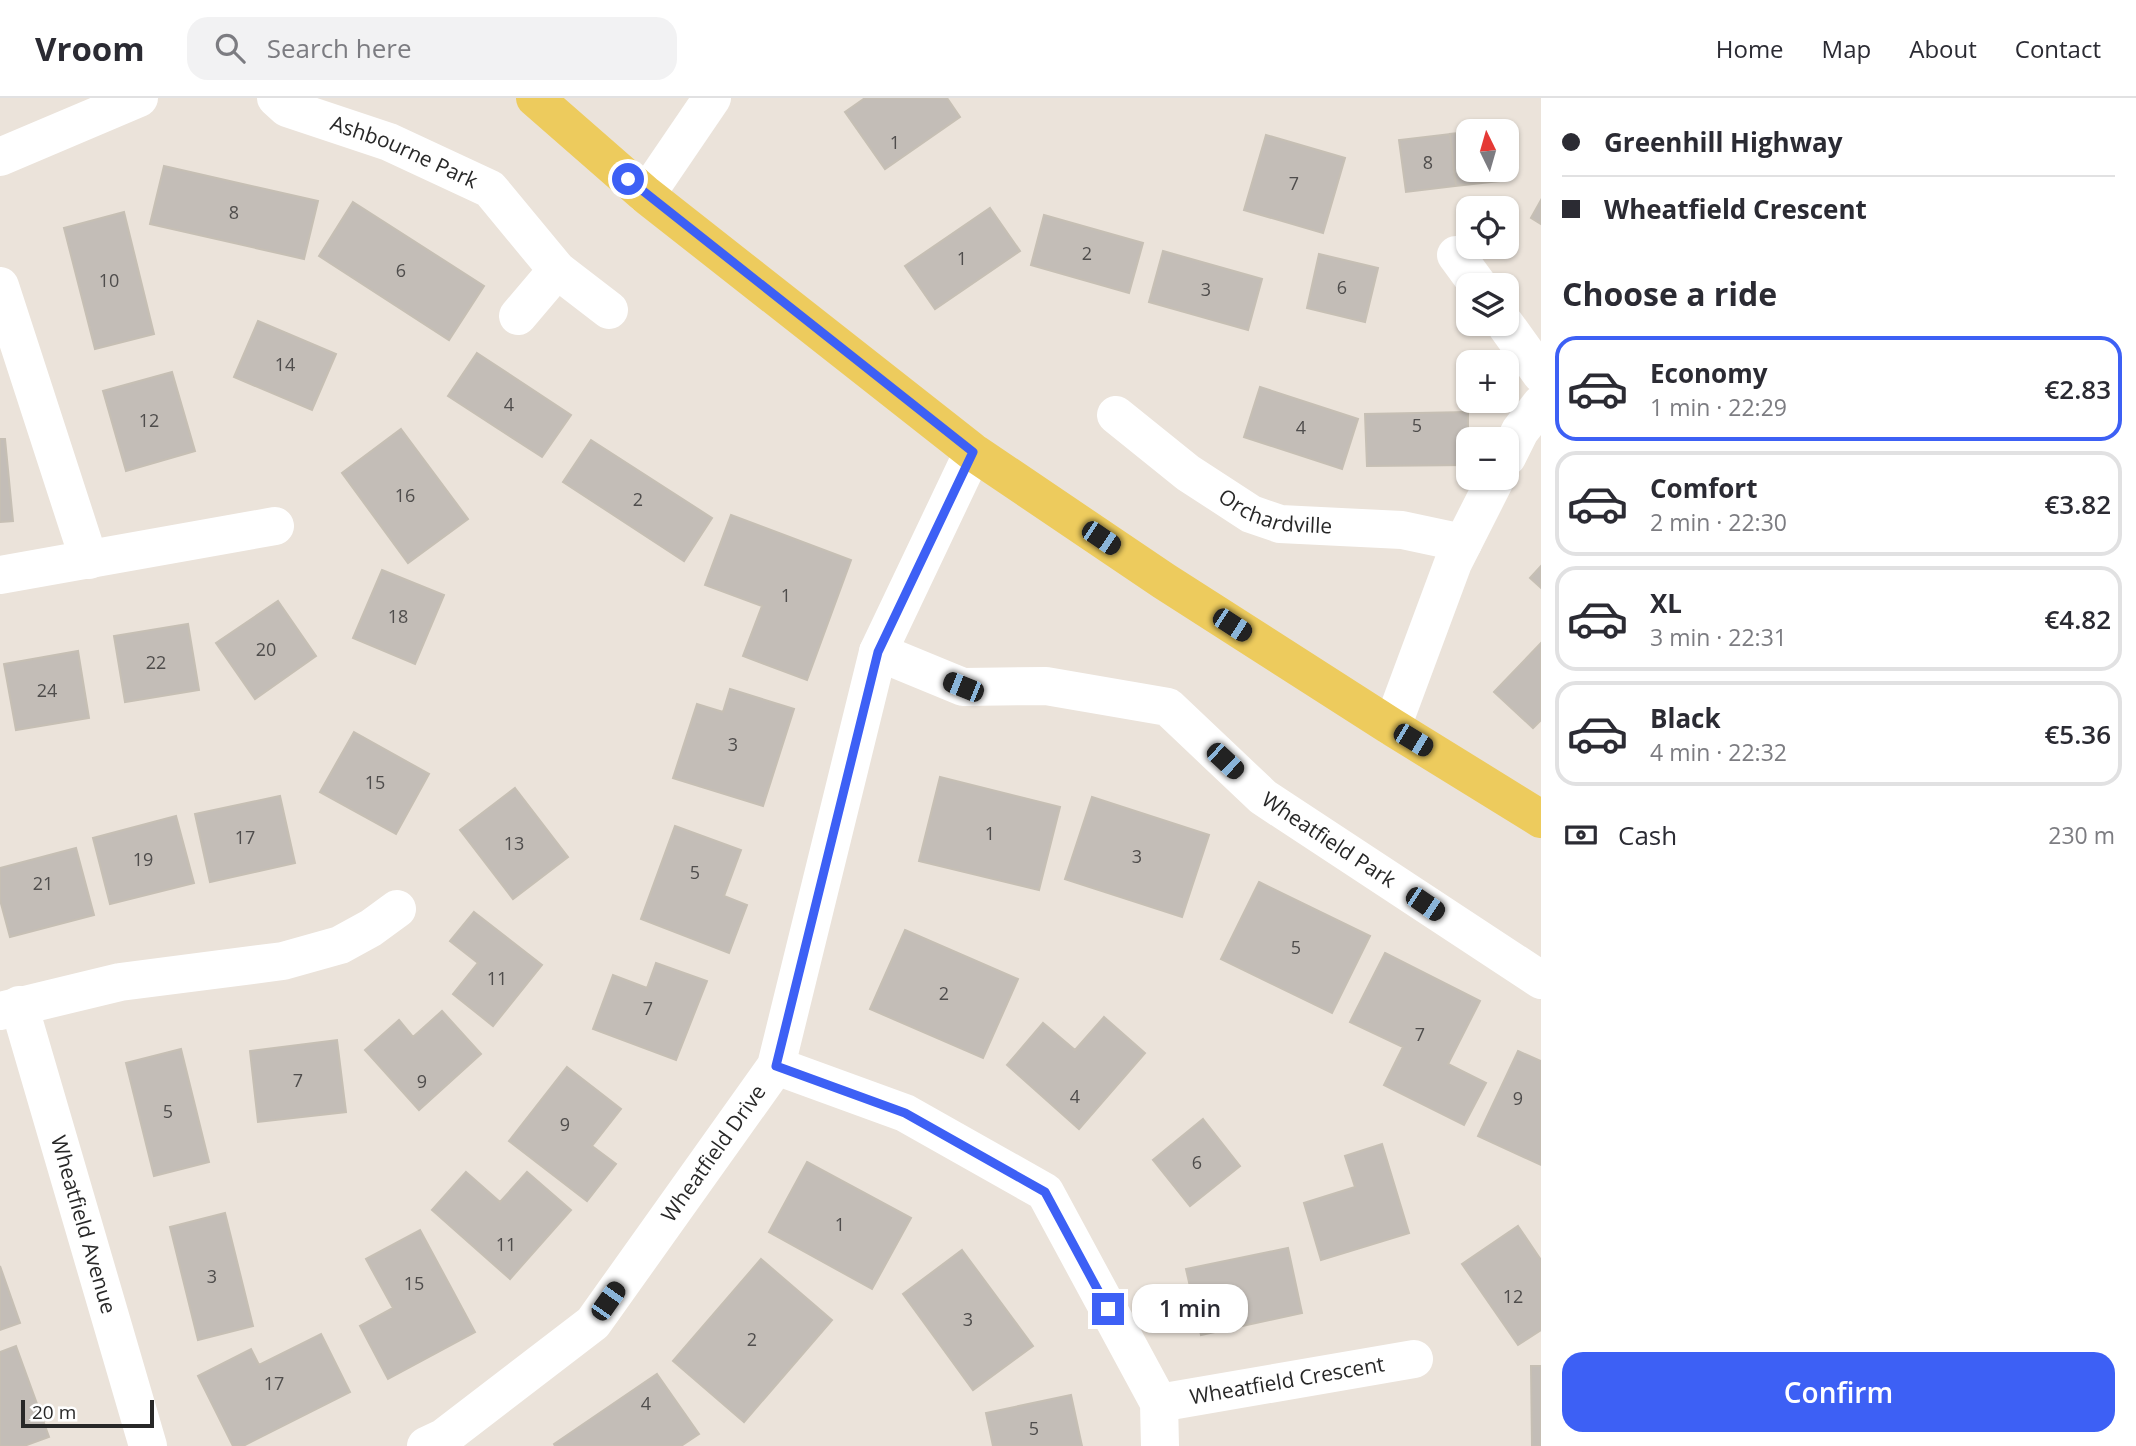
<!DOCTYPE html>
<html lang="en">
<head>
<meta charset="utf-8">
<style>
	:root { --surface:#fff; --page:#f2f2f3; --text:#2b2b33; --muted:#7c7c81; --line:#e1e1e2; --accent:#3d60f5 }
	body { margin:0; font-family:"Open Sans",sans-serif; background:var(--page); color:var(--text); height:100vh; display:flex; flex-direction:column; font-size:26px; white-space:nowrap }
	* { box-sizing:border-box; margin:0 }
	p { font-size:23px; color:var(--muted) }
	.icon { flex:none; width:38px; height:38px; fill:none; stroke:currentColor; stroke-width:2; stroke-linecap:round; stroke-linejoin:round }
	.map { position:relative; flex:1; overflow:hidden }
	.details { display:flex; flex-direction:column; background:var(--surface); width:595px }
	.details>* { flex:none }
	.top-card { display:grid; align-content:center; height:154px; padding:0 21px; background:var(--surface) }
	.needle { width:46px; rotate:355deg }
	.controls { position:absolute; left:1456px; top:21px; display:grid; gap:14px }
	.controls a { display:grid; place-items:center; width:63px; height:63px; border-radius:14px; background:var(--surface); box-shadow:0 2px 5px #0004; font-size:35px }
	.scale { position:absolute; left:21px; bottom:18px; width:133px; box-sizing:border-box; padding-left:7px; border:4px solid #282828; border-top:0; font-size:19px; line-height:24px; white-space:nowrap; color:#282828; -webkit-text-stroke:5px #fff; paint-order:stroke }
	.end { position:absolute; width:32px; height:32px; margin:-16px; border:9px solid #3d60f5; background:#fff; box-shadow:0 0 0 4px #fff }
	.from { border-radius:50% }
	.bubble { position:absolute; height:49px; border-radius:21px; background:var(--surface); box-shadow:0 2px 5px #0004; font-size:23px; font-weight:600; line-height:49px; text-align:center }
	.car { position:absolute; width:21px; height:42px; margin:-21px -10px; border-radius:9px; box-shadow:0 0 5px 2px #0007; background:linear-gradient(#222 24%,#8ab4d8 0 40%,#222 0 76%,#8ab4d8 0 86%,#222 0) }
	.top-card b { display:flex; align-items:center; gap:24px; height:66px; font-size:26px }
	.top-card b+b { border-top:2px solid var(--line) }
	.top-card i { width:18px; height:18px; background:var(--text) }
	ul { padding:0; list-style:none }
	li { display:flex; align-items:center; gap:21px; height:105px; margin:0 14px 10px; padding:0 7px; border:4px solid var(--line); border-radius:21px }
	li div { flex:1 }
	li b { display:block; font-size:26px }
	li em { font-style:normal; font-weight:600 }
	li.selected { border-color:var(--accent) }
	li>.icon { width:63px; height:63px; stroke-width:1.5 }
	h2 { padding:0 21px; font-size:32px; line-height:84px }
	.pay { display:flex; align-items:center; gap:18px; height:77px; padding:0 21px; font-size:26px }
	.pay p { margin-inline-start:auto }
	.action { display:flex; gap:14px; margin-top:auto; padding:14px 21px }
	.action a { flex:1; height:80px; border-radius:21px; background:var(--accent); color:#fff; font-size:28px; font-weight:600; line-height:80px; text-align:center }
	header { display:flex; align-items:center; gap:42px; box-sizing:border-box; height:98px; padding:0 35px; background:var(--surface); border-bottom:2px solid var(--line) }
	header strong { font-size:33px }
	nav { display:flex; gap:38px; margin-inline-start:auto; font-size:24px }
	.search { width:490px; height:63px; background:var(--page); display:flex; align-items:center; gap:18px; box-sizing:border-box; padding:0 24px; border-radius:21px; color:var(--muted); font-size:26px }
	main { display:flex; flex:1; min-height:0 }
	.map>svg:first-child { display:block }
</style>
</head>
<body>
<header>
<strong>Vroom</strong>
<div class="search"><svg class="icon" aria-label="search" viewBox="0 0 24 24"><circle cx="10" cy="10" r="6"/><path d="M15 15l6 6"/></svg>Search here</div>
<nav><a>Home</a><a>Map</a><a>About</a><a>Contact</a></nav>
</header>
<main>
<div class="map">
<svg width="1541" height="1348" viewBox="0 0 1541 1348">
	<rect width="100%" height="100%" fill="#ebe3da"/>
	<path fill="#c3bdb7" stroke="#c6bfb4" stroke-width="2" d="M 865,0 L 947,0 L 960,19 L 885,71 L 845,14 Z
		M 1468,34 L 1468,72 L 1507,72 L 1508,82 L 1456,88 L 1450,36 Z
		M 1450,36 L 1456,88 L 1406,94 L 1399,42 Z
		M 1266,37 L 1345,60 L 1323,135 L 1244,112 Z
		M 164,68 L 318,103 L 304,161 L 150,126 Z
		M 1541,102 L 1541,126 L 1531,120 Z
		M 353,104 L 484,188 L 449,242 L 319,158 Z
		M 990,110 L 1020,153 L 935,211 L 905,168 Z
		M 124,114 L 154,236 L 95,251 L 64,130 Z
		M 1044,117 L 1143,145 L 1129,195 L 1031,167 Z
		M 1163,153 L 1262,181 L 1248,232 L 1149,204 Z
		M 1319,156 L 1378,170 L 1365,224 L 1307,210 Z
		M 258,223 L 336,256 L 312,312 L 234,279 Z
		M 477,255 L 571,317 L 542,359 L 448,298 Z
		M 172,274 L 195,353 L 126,373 L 103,293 Z
		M 1260,289 L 1358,321 L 1342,371 L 1244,339 Z
		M 1468,314 L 1468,367 L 1367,368 L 1365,316 Z
		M 401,331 L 468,421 L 408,465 L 342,375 Z
		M 0,341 L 5,341 L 13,423 L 0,424 Z
		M 591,342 L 712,420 L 684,463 L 563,384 Z
		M 731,417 L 851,462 L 807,582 L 743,558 L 762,508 L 705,487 Z
		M 1541,468 L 1541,490 L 1530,480 Z
		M 382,472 L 444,497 L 415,566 L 353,540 Z
		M 278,503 L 316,558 L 255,601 L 216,545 Z
		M 188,526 L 199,592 L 125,604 L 114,538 Z
		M 1541,545 L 1541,622 L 1533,630 L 1494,594 Z
		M 78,553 L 89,620 L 16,632 L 4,566 Z
		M 730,591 L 794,611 L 763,708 L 673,680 L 697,606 L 723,614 Z
		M 354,634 L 429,676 L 396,736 L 320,694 Z
		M 940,679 L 1060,709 L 1039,792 L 919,763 Z
		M 515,690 L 568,759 L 513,801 L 460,732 Z
		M 280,698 L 295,765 L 210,784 L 195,716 Z
		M 1092,699 L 1209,737 L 1182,819 L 1065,781 Z
		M 176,718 L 194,785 L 110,806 L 93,740 Z
		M 675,728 L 741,752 L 724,798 L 747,807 L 729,855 L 641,821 Z
		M 76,750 L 94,817 L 10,839 L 0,802 L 0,770 Z
		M 1259,784 L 1370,838 L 1332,915 L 1221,861 Z
		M 474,814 L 542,867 L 493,928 L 453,896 L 478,865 L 450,843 Z
		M 905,832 L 1018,881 L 983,960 L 870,911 Z
		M 1385,855 L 1480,903 L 1448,966 L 1486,985 L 1464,1027 L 1384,987 L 1403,949 L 1350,924 Z
		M 656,865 L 707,883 L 676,962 L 593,931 L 613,877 L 647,890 Z
		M 442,913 L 481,956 L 419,1012 L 365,952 L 399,922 L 413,939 Z
		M 1104,919 L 1145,955 L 1079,1031 L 1007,967 L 1043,925 L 1075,952 Z
		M 337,942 L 346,1014 L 258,1024 L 250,953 Z
		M 181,951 L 209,1064 L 154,1078 L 126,965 Z
		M 1518,953 L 1541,963 L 1541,1067 L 1478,1038 Z
		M 567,969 L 621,1011 L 592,1048 L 616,1066 L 587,1103 L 509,1043 Z
		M 1203,1021 L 1240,1068 L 1190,1108 L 1153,1062 Z
		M 1382,1046 L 1409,1135 L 1321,1162 L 1304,1105 L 1355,1089 L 1345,1058 Z
		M 807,1064 L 911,1120 L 872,1191 L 769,1134 Z
		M 466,1074 L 500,1104 L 527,1074 L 571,1112 L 510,1181 L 432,1112 Z
		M 225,1115 L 253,1228 L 198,1242 L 170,1129 Z
		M 1518,1128 L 1541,1162 L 1541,1232 L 1518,1247 L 1462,1166 Z
		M 420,1132 L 475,1234 L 388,1281 L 360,1228 L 393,1210 L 366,1161 Z
		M 1288,1150 L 1302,1215 L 1201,1237 L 1186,1171 Z
		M 962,1152 L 1033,1248 L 973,1292 L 903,1196 Z
		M 761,1161 L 832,1222 L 744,1324 L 673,1263 Z
		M 0,1168 L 20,1225 L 0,1232 Z
		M 321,1236 L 350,1294 L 243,1348 L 233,1348 L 198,1278 L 251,1251 L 259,1267 Z
		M 16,1248 L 49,1339 L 24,1348 L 0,1348 L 0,1254 Z
		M 1531,1268 L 1541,1268 L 1541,1348 L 1532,1348 Z
		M 657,1276 L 699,1336 L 681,1348 L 555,1348 L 554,1346 Z
		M 1071,1297 L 1082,1348 L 993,1348 L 986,1315 Z"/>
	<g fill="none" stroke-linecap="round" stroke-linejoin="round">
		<g stroke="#fff" stroke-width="38">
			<path id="s1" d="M 276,0 L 287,10 L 389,44 L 490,91 L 557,172 L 609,212"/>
			<path d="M 0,59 L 139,0"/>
			<path d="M 646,97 L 712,0"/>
			<path d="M 1456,157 L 1478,187"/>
			<path d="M 0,188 L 89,462"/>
			<path d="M 518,218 L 557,172"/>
			<path d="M 1505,226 L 1541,276"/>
			<path id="s2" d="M 1116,317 L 1188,375 L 1251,416 L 1280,426 L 1402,432 L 1463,445"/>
			<path d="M 1507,359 L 1520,333 L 1541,306"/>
			<path d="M 0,477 L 275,428"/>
			<path id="s3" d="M 878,554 L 963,589 L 1046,588 L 1168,609 L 1263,699 L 1541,882"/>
			<path d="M 1392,629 L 1453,465 L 1496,380"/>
			<path id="s4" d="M 19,907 L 148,1348"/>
			<path d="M 0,913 L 120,884 L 283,863 L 340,847 L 371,830 L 397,811"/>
			<path d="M 776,968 L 905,1015 L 1045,1094 L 1159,1305 L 1160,1348"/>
			<path id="s5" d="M 1159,1305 L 1414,1261"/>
			<path id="s6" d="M 426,1348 L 443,1340 L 593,1225 L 776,968 L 878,554 L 973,354"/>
		</g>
		<path stroke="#edcb5d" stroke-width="38" d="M 535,0 L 646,97 L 973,354 L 1164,483 L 1392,629 L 1541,721"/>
	</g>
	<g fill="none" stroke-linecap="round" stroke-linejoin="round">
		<path stroke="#3d60f5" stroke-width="9" d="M 628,81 L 973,354 L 878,554 L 776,968 L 905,1015 L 1045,1094 L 1108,1211"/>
	</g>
	<g text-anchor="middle" stroke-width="5" stroke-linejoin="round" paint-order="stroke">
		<g font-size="18" fill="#4f4d4c">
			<text x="895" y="51">1</text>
			<text x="1428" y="71">8</text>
			<text x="1294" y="92">7</text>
			<text x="234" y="121">8</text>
			<text x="1087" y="162">2</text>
			<text x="962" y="167">1</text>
			<text x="401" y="179">6</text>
			<text x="109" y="189">10</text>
			<text x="1342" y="196">6</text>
			<text x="1206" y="198">3</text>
			<text x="285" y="273">14</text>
			<text x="509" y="313">4</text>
			<text x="149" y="329">12</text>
			<text x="1417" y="334">5</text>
			<text x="1301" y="336">4</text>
			<text x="405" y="404">16</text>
			<text x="638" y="408">2</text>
			<text x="786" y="504">1</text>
			<text x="398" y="525">18</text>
			<text x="266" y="558">20</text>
			<text x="156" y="571">22</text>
			<text x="47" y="599">24</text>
			<text x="733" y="653">3</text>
			<text x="375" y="691">15</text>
			<text x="990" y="742">1</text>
			<text x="245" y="746">17</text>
			<text x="514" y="752">13</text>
			<text x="1137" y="765">3</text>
			<text x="143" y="768">19</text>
			<text x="695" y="781">5</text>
			<text x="43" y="792">21</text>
			<text x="1296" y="856">5</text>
			<text x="497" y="887">11</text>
			<text x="944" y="902">2</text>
			<text x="648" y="917">7</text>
			<text x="1420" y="943">7</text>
			<text x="298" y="989">7</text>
			<text x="422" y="990">9</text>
			<text x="1075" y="1005">4</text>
			<text x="1518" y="1007">9</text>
			<text x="168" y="1020">5</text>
			<text x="565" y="1033">9</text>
			<text x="1197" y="1071">6</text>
			<text x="840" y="1133">1</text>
			<text x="506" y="1153">11</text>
			<text x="212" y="1185">3</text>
			<text x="414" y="1192">15</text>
			<text x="1513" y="1205">12</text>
			<text x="968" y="1228">3</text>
			<text x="752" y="1248">2</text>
			<text x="274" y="1292">17</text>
			<text x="646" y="1312">4</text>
			<text x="1034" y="1337">5</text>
		</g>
		<g font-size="21" fill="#282828" stroke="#fff">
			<text dy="7" stroke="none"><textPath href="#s1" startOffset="140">Ashbourne Park</textPath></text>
			<text dy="7" stroke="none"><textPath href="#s2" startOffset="191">Orchardville</textPath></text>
			<text dy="7" stroke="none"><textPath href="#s3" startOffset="508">Wheatfield Park</textPath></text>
			<text dy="7" stroke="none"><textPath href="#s6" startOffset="416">Wheatfield Drive</textPath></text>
			<text dy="7" stroke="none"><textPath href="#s4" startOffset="229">Wheatfield Avenue</textPath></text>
			<text dy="7" stroke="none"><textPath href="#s5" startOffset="130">Wheatfield Crescent</textPath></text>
		</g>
	</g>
</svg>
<div class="controls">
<a><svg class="needle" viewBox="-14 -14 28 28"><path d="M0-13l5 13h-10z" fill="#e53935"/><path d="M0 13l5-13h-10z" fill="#7c7c81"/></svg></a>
<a><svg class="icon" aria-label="locate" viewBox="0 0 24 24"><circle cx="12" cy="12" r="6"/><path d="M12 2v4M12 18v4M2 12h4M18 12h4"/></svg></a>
<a><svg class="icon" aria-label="layers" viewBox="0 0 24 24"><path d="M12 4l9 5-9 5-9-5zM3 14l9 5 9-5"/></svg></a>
<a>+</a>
<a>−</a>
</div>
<div class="scale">20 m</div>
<i class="end from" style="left:628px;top:81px"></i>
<i class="end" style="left:1108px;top:1211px"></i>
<div class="bubble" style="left:1132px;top:1186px;width:116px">1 min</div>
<i class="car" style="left:1101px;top:440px;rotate:124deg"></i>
<i class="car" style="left:1232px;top:527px;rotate:123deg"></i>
<i class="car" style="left:963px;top:589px;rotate:292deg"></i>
<i class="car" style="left:1413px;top:642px;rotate:121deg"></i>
<i class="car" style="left:1225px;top:663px;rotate:133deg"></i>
<i class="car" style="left:1425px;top:806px;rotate:124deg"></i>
<i class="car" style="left:608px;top:1203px;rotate:35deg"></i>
</div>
<section class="details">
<div class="top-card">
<b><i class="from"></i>Greenhill Highway</b>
<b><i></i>Wheatfield Crescent</b>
</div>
<h2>Choose a ride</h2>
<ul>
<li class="selected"><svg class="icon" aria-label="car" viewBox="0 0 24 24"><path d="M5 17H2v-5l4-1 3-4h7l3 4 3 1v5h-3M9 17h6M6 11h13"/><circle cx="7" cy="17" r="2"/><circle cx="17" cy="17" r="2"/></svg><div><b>Economy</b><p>1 min · 22:29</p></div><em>€2.83</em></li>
<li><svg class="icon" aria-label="car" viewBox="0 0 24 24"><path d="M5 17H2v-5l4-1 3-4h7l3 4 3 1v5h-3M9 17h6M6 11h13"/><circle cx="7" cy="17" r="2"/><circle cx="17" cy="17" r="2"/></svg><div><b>Comfort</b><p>2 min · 22:30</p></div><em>€3.82</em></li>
<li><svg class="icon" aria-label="car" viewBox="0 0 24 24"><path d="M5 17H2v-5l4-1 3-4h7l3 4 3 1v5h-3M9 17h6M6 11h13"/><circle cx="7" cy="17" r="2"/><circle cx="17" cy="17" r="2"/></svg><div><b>XL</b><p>3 min · 22:31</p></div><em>€4.82</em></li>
<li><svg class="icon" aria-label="car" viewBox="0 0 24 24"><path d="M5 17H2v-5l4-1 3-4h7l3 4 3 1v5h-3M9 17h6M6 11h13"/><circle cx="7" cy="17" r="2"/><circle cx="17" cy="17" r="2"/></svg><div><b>Black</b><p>4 min · 22:32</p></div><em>€5.36</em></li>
</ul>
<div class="pay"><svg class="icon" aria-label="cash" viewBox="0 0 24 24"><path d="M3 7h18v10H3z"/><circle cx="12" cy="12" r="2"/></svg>Cash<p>230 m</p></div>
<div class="action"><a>Confirm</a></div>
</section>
</main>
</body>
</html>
